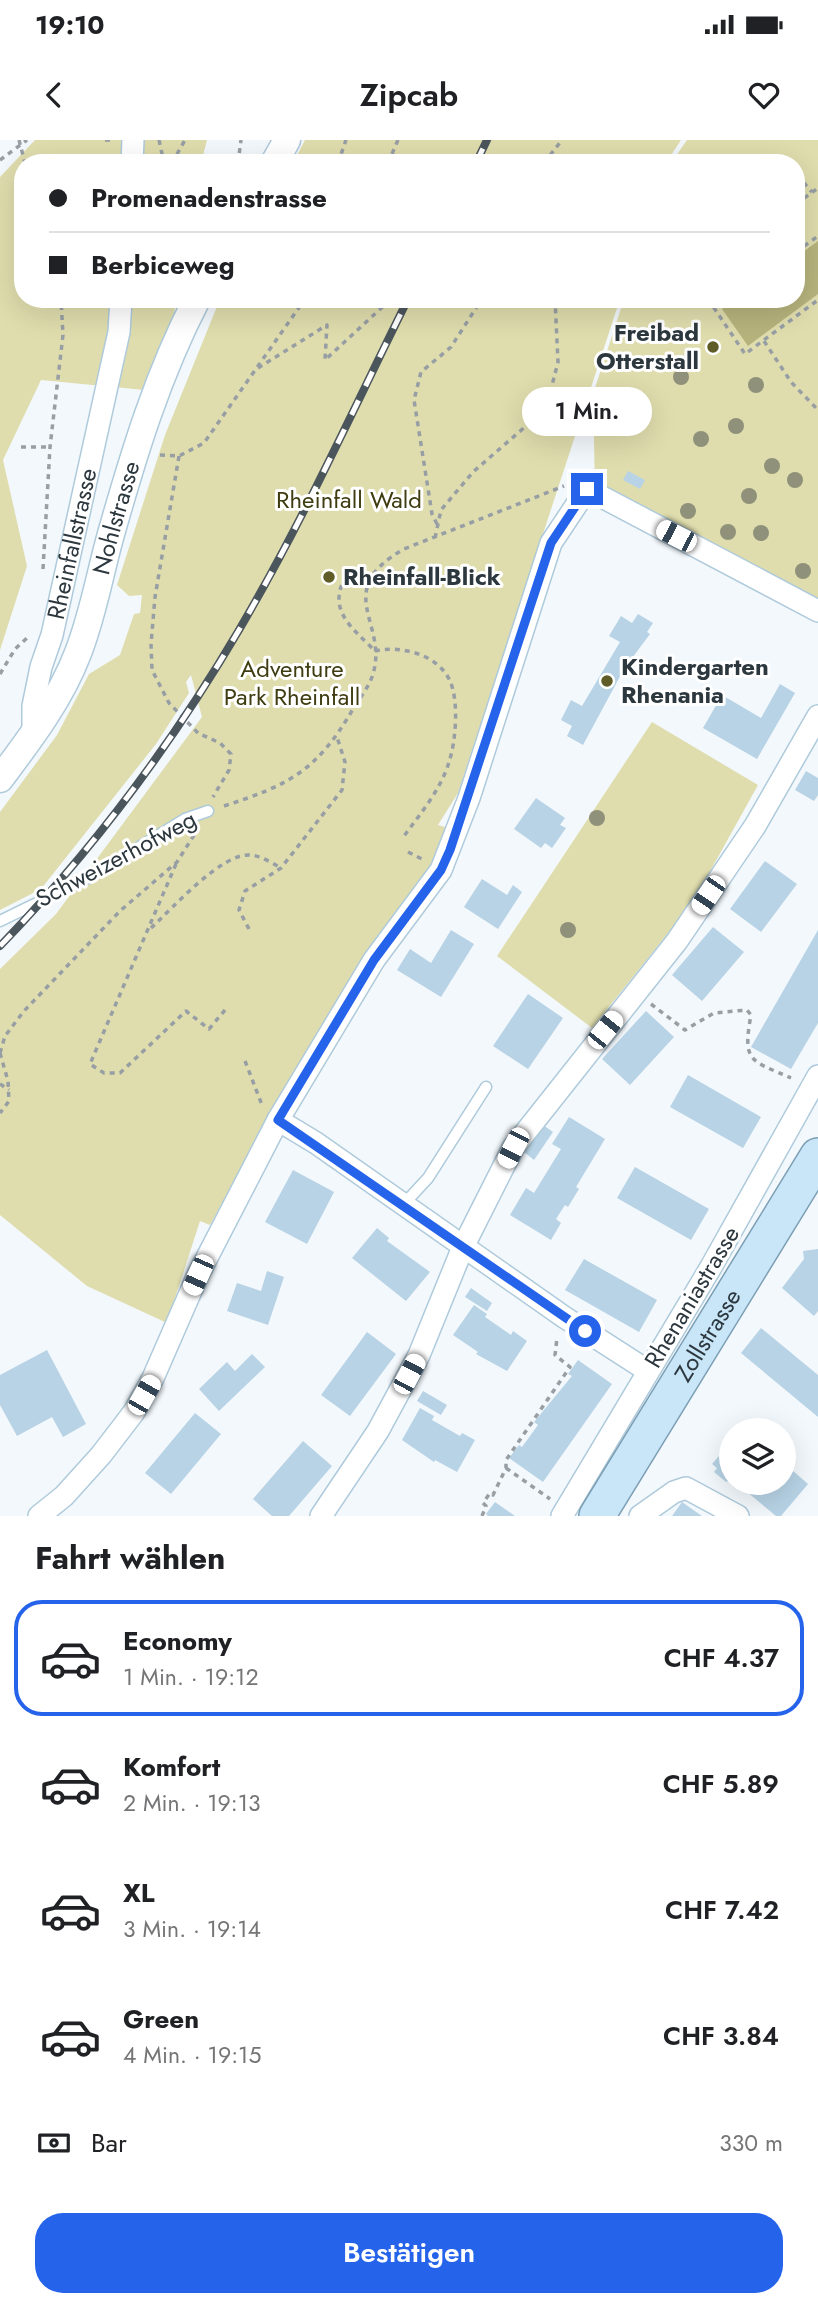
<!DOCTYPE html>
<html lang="de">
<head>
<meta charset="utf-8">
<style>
	:root { --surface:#fff; --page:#f2f2f2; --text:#202124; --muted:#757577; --line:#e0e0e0; --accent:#2563eb }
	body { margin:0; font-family:Jost,sans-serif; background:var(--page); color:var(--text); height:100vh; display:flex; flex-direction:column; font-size:26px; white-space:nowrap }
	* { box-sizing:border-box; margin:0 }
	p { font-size:23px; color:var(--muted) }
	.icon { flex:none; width:38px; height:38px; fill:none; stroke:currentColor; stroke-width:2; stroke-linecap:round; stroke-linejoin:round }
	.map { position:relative; height:1376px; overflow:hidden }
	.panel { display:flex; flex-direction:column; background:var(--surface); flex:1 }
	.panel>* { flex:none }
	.top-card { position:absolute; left:14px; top:14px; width:791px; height:154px; border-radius:28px; box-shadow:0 7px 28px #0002; display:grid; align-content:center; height:154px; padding:0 35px; background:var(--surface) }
	.controls { position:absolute; left:719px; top:1278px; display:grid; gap:14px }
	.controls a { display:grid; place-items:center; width:77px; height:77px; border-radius:50%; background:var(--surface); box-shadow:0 7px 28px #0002; font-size:35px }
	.end { position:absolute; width:32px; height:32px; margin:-16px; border:9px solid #2563eb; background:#fff; box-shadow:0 0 0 4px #fff }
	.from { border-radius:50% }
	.bubble { position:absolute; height:49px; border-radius:24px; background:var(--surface); box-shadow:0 7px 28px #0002; font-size:23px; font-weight:600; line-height:49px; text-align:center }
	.car { position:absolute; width:21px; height:42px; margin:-21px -10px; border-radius:9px; box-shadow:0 0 5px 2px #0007; background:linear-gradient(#fff 24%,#345 0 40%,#fff 0 76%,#345 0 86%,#fff 0) }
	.top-card b { display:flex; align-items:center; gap:24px; height:66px; font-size:26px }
	.top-card b+b { border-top:2px solid var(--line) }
	.top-card i { width:18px; height:18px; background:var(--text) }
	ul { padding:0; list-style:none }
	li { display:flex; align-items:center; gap:21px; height:116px; margin:0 14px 10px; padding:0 21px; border:4px solid transparent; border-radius:28px }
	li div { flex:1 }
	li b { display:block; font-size:26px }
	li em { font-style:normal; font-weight:600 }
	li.on { border-color:var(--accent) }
	li>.icon { width:63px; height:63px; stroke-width:1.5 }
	h2 { padding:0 35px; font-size:32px; line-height:84px }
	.pay { display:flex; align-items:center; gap:18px; height:77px; padding:0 35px; font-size:26px }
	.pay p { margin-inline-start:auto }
	.button { display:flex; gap:14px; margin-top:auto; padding:14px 35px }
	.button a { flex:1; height:80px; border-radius:28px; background:var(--accent); color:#fff; font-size:28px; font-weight:600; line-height:80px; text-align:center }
	.status { display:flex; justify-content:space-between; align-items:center; height:49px; padding:0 35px; background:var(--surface); direction:ltr }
	.status svg { height:19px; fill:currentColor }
	header { display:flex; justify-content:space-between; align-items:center; height:91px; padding:0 35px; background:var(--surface); font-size:32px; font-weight:600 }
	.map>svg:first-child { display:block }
</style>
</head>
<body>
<div class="status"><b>19:10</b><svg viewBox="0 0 49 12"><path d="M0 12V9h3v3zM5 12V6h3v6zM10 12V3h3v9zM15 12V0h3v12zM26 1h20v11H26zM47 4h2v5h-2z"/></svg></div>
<header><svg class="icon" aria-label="back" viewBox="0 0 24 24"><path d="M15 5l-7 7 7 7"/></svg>Zipcab<svg class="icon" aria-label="heart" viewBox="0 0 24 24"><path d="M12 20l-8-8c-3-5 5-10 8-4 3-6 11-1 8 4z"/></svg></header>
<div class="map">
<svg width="818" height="1376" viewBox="0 0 818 1376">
	<rect width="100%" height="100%" fill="#f3f8fc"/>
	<path fill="#dfddad" d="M 35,0 L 207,0 L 201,23 L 23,23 L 23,159 L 176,159 L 173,183 L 144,250 L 41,240 L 3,320 L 27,426 L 0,510 L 0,37 Z
		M 305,0 L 681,0 L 666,23 L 293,23 Z
		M 687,0 L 818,0 L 818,463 L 595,348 L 593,254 L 624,159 L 796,159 L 796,23 L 671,23 Z
		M 220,159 L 620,159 L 458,653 L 438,685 L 452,689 L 443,711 L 286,948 L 210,1085 L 200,1081 L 167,1183 L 87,1146 L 0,1075 L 0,829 L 56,774 L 202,577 L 191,535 L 186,542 L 189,553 L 156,604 L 41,749 L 0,770 L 0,672 L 57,595 L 89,534 L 120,515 L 134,474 L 140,473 L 142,455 L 129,456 L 117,445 L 165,295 Z
		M 652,582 L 758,645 L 693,762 L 592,888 L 497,816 Z"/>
	<path fill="#b6b37d" d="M 818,101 L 818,154 L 748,206 L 722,169 L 734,159 L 796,159 L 796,117 Z"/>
	<path fill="#b7d3e5" d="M 628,331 L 645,340 L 640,349 L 623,340 Z
		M 638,474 L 653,483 L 647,492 L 650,494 L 624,529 L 583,605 L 567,596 L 572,586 L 561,580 L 571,560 L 582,566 L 620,502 L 609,496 L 621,476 L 632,483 Z
		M 780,544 L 795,553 L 757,619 L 703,588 L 722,555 L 761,578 Z
		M 806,631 L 818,638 L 818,655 L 814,661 L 795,650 Z
		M 536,658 L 565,678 L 560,685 L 566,688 L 552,708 L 545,703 L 541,708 L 514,689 Z
		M 765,721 L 797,744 L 761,792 L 730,769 Z
		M 482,739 L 507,755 L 513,745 L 522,752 L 498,789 L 464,767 Z
		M 713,787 L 744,812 L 702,861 L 672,835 Z
		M 451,790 L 474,804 L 441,857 L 397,830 L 410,809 L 431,823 Z
		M 818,790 L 818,883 L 791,929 L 751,907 Z
		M 528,854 L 563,878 L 528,929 L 493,906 Z
		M 646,871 L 674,897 L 630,945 L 602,919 Z
		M 688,935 L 761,977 L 743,1008 L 670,967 Z
		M 569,977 L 605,999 L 576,1047 L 579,1049 L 568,1067 L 565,1065 L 556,1079 L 561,1083 L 551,1100 L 510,1075 L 526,1048 L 534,1053 L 561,1009 L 552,1004 Z
		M 543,985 L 553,992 L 534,1020 L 524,1012 Z
		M 635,1027 L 709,1069 L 691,1100 L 617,1058 Z
		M 293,1030 L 334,1052 L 307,1104 L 265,1082 Z
		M 377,1088 L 389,1098 L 387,1101 L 430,1132 L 406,1161 L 352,1118 Z
		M 818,1109 L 818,1171 L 814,1176 L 782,1148 L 804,1119 L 803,1111 Z
		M 584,1119 L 657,1160 L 639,1192 L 565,1150 Z
		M 267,1131 L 284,1137 L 268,1185 L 227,1171 L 237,1143 L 261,1151 Z
		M 471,1148 L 492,1163 L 487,1171 L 465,1157 Z
		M 474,1165 L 487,1174 L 485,1177 L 511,1195 L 513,1191 L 527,1201 L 507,1231 L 476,1214 L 478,1212 L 453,1195 Z
		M 761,1188 L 818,1235 L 818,1277 L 741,1213 Z
		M 367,1192 L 396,1214 L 350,1276 L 321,1255 Z
		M 47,1210 L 86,1284 L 63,1297 L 52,1277 L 17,1296 L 0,1265 L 0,1235 Z
		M 252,1214 L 265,1227 L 219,1271 L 199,1249 L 227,1222 L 235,1231 Z
		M 578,1220 L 612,1244 L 543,1342 L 509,1318 L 519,1305 L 522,1307 L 538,1285 L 534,1282 L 572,1236 L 568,1234 Z
		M 423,1251 L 447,1265 L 441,1275 L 417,1261 Z
		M 420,1268 L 434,1276 L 432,1280 L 460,1296 L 462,1293 L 475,1300 L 457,1332 L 435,1320 L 434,1322 L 402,1300 Z
		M 195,1273 L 221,1294 L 171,1354 L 145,1333 Z
		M 303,1301 L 332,1326 L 289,1376 L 272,1376 L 253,1359 Z
		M 724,1310 L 732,1316 L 732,1339 L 726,1342 L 714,1332 L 717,1328 L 712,1324 Z
		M 784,1330 L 789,1334 L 792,1330 L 808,1344 L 781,1376 L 776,1376 L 735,1342 L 784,1342 Z
		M 495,1362 L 515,1376 L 488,1376 L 486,1374 Z
		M 682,1362 L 702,1376 L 672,1376 Z"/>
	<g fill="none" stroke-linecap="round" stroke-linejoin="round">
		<g stroke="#aecadb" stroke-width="13">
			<path id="service" d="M 0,781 L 92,736 L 185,679 L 208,671
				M 403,1065 L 428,1038 L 486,947"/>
		</g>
		<g stroke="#aecadb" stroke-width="24">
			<g id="minor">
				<path d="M 132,23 L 133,0"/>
				<path id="s1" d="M 33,597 L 33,566 L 41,527 L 52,495 L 119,192 L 121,159"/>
				<path d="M 278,980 L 316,1003 L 564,1177 L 648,1231"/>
				<path d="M 39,1376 L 64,1356 L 101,1315 L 134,1272 L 153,1238 L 198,1135 L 278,980 L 374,820 L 441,730 L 469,658 L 551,403 L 587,349 L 818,471"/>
				<path d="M 321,1376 L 378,1291 L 419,1215 L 463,1107 L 513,1008 L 677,801 L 755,686 L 818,576"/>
				<path d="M 562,1376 L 711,1127 L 818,936"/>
				<path d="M 640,1376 L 674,1352 L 686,1348 L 738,1376"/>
			</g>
		</g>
		<g stroke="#aecadb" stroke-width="29">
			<g id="tertiary">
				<path d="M 274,23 L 287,0"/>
				<path id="s2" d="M 0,639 C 30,599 60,560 78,513 C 93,475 100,433 111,394 C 134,313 158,234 197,159"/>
			</g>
		</g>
		<g stroke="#7b9eb4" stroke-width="38">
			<g id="primary">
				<path id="s3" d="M 597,1376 L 818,1016"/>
			</g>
		</g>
		<path stroke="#979ea4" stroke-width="3.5" stroke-dasharray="5 5" stroke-linecap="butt" d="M 19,0 L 25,23
			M 105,0 L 111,0
			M 159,0 L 164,23
			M 0,20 L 27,0
			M 172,23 L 185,0
			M 238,23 L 241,0
			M 338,23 L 346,0
			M 388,23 L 398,0
			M 544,23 L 562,0
			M 797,35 L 812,52
			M 796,64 L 818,48
			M 796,112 L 818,96
			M 708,159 L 745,214 L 818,160
			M 714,168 L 724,159
			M 764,201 L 791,242 L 818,270
			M 258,228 L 327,185 L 325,220 L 391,159
			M 21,307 L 50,307
			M 160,315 L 179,316 L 204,303 L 305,159
			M 179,316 L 155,457 L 151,504 L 152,530 L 169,563 L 198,593 L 220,603 L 231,614 L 229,630 L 213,657
			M 437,384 L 432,374 L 414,260 L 421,232 L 451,207 L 476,168 L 477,159
			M 435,398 L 441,370 L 473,332 L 526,286 L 550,253 L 558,222 L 555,159
			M 43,429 L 50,307 L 63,195 L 61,159
			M 346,436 C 327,469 350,486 373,509
			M 375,511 C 400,505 438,514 450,541 C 459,561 456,601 449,622 C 441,649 421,673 404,696
			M 0,534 L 15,509 L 27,498
			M 224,666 C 289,645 317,631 353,569 C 359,559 368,548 372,537 C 391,484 329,452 404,409 L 564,346
			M 408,712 L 422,719
			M 176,724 L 90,924 L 104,933 L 120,933 L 186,871 L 209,889 L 225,870
			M 151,788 C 172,769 222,712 251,715 C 261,716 272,723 281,728
			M 249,789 L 239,770 L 245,751 L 281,728 L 342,650 L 345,622 L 337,597
			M 651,864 L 685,890 L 714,873 L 747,870 L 751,875 C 742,923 751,920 791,938
			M 0,913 L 5,896 L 24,871 L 120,771 L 177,722 L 196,692
			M 0,913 L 8,941 L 9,961 L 0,973
			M 245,921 L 262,965
			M 0,944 L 9,950
			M 506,1328 L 550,1359
			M 482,1376 L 486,1366 L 483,1363 L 490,1353 L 493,1355 L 506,1328 L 506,1320 L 570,1227 L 555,1215 L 557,1198"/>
		<use href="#service" stroke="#fff" stroke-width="10"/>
		<use href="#minor" stroke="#fff" stroke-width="21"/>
		<use href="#tertiary" stroke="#fff" stroke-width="26"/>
		<use href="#primary" stroke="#c9e6f8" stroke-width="35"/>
		<g stroke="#4b555c" stroke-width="8">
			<path id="rail" d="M 476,23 L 487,0
				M 0,806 C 92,711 172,604 239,490 C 302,383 353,270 408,159"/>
		</g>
		<use href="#rail" stroke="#fff" stroke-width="5" stroke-dasharray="16" stroke-linecap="butt"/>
	</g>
	<g fill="#8f917a">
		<circle cx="681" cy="237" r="8"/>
		<circle cx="756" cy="245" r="8"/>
		<circle cx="736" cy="286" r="8"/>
		<circle cx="701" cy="299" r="8"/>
		<circle cx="772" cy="326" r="8"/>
		<circle cx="795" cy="340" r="8"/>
		<circle cx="749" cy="356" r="8"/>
		<circle cx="688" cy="371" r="8"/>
		<circle cx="728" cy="392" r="8"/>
		<circle cx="761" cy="393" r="8"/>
		<circle cx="803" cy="431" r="8"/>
		<circle cx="597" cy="678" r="8"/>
		<circle cx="568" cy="790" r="8"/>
	</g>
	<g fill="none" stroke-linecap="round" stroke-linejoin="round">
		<path stroke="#2563eb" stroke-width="9" d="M 585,1191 L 278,980 L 374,820 L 441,730 L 450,710 L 551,403 L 587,349"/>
	</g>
	<g fill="#5f5c28" stroke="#fff" stroke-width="2.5">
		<circle cx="713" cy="207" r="7"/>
		<circle cx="329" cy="437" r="7"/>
		<circle cx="607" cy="541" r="7"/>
	</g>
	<g text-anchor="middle" stroke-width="6" stroke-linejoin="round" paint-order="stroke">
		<g font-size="24" font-weight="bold" fill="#2c373e" stroke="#fff" text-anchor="start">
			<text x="699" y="201" text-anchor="end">Freibad<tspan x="699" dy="28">Otterstall</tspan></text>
			<text x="343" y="445">Rheinfall-Blick</text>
			<text x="621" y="535">Kindergarten<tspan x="621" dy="28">Rhenania</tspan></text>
		</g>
		<g font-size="24" fill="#3e3c10" stroke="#fff">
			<text x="349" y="368">Rheinfall Wald</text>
			<text x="292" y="537">Adventure<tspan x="292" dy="28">Park Rheinfall</tspan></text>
		</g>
		<g font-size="24" fill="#2c373e" stroke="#fff">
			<text dy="8" stroke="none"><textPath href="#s2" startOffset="289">Nohlstrasse</textPath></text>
			<text dy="8" stroke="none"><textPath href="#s1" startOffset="198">Rheinfallstrasse</textPath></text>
			<text transform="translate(116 719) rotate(-28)" y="8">Schweizerhofweg</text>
			<text transform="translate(692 1157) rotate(-59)" y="8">Rhenaniastrasse</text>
			<text dy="8" stroke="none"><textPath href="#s3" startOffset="212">Zollstrasse</textPath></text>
		</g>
	</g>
</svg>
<div class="controls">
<a><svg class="icon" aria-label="layers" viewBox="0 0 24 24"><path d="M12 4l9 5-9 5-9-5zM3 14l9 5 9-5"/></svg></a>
</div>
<i class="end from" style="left:585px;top:1191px"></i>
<i class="end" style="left:587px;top:349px"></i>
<div class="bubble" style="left:522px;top:247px;width:130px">1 Min.</div>
<i class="car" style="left:676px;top:396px;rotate:297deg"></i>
<i class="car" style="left:708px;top:755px;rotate:214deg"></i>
<i class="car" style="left:605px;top:890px;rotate:39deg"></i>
<i class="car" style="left:513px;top:1008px;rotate:207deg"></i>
<i class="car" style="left:198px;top:1135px;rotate:204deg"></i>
<i class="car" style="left:409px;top:1234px;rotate:28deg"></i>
<i class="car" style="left:144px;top:1255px;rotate:30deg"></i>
<div class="top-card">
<b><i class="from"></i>Promenadenstrasse</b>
<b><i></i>Berbiceweg</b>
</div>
</div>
<section class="panel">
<h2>Fahrt wählen</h2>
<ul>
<li class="on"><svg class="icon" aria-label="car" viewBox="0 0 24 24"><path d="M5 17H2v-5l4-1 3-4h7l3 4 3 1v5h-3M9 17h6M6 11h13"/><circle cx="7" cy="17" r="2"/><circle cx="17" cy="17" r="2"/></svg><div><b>Economy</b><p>1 Min. · 19:12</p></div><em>CHF 4.37</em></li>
<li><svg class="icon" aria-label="car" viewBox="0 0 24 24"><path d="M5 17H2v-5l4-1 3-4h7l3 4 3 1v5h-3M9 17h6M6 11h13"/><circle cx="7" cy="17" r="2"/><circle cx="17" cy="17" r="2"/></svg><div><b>Komfort</b><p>2 Min. · 19:13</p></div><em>CHF 5.89</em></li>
<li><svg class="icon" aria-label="car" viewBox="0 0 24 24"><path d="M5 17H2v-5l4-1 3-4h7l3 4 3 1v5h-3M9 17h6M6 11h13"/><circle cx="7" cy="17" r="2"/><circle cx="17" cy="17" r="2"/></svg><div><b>XL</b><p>3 Min. · 19:14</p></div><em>CHF 7.42</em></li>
<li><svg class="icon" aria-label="car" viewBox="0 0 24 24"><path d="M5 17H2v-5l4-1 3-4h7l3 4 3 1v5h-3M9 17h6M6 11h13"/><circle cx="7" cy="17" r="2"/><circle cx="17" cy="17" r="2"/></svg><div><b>Green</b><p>4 Min. · 19:15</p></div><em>CHF 3.84</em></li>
</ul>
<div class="pay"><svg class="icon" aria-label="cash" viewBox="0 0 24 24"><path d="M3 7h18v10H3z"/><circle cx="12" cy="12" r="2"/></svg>Bar<p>330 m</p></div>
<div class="button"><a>Bestätigen</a></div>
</section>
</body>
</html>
